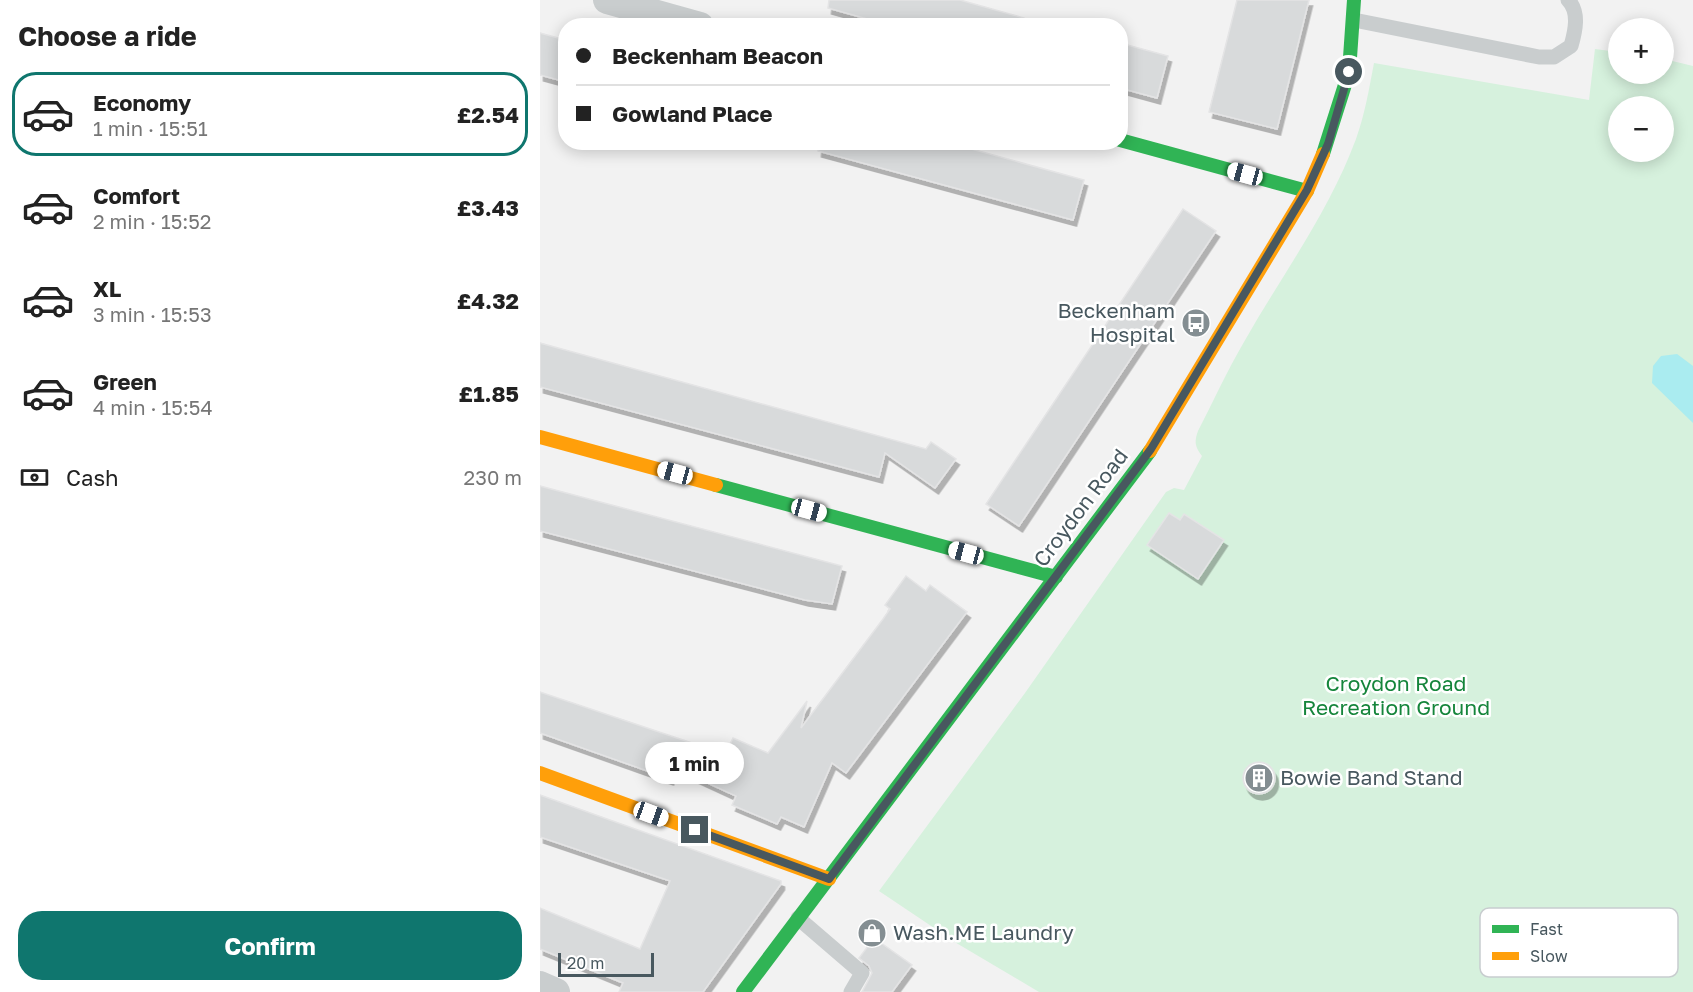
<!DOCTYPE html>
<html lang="en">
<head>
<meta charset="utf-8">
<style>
	:root { --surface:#fff; --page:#f2f2f2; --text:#222; --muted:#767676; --line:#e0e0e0; --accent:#0f766e }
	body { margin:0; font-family:"Golos Text",sans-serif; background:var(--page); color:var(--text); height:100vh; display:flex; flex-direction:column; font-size:22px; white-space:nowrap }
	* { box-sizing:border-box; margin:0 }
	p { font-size:20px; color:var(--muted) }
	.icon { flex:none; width:33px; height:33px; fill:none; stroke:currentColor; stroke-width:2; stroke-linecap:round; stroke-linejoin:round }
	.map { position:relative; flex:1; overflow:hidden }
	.side { display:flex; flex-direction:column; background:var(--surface); width:540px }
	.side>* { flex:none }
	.banner { position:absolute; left:18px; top:18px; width:570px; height:132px; border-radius:24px; box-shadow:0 3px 15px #0003; display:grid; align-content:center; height:132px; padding:0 18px; background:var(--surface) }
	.fabs { position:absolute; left:1068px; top:18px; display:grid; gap:12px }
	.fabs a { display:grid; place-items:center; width:66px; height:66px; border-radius:50%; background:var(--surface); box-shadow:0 3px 15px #0003; font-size:30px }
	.scale { position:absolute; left:18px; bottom:15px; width:96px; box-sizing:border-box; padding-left:6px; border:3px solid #48585f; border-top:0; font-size:16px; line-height:21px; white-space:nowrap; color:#48585f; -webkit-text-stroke:4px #fff; paint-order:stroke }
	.end { position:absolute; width:27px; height:27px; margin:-14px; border:8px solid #48585f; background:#fff; box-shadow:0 0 0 3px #fff }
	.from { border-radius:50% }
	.bubble { position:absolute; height:42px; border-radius:21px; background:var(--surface); box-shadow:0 3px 15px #0003; font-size:20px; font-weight:700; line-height:42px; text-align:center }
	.car { position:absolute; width:18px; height:36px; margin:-18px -9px; border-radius:8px; box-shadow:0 0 4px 2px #0007; background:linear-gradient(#fff 24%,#345 0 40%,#fff 0 76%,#345 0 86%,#fff 0) }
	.banner b { display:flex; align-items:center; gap:21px; height:57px; font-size:22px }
	.banner b+b { border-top:2px solid var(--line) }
	.banner i { width:15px; height:15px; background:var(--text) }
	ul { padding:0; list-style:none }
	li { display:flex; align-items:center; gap:18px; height:84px; margin:0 12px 9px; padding:0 6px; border:3px solid transparent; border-radius:24px }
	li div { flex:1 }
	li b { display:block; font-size:22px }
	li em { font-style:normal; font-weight:700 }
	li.selected { border-color:var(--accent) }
	li>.icon { width:54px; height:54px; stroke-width:1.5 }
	h2 { padding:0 18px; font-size:27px; line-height:72px }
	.pay { display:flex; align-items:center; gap:15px; height:66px; padding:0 18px; font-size:22px }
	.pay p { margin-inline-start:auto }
	.button { display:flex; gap:12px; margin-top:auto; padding:12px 18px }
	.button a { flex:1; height:69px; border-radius:24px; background:var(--accent); color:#fff; font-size:24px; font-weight:700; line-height:69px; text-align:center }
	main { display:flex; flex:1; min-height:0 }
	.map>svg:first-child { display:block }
</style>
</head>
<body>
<main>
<section class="side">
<h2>Choose a ride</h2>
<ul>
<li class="selected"><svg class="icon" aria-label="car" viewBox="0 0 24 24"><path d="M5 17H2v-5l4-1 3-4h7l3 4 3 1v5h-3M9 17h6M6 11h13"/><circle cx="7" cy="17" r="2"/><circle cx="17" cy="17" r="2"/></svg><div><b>Economy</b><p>1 min · 15:51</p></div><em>£2.54</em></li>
<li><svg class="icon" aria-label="car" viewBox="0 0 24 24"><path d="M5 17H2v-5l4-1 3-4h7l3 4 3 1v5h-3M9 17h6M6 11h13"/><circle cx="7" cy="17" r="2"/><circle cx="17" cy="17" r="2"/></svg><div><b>Comfort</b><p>2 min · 15:52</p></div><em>£3.43</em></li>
<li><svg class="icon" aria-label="car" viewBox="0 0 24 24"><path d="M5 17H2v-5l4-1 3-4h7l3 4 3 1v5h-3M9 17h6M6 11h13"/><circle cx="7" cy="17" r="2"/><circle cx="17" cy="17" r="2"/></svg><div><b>XL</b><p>3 min · 15:53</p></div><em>£4.32</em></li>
<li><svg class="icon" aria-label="car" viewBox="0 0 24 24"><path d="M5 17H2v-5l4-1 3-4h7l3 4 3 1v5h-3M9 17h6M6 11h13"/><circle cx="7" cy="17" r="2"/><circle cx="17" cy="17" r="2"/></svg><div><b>Green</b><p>4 min · 15:54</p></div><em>£1.85</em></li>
</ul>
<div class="pay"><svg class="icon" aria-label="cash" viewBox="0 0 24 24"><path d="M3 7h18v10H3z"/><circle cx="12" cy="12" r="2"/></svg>Cash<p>230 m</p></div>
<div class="button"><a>Confirm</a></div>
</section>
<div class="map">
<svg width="1153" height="992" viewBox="0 0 1153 992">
	<defs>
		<filter id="shadow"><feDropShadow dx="3.5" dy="6" stdDeviation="0" flood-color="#0004"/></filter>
	</defs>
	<rect width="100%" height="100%" fill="#f2f2f2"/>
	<path fill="#d6f1dd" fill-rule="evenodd" d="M 1055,49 L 1078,52 L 1078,74 L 1124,74 L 1124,59 L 1153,66 L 1153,992 L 499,992 L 418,944 L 339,891 L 485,693 L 626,492 L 634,488 L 644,490 L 662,456 C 655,447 654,442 658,431 C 673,402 687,371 704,342 C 742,275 789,212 816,139 C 825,114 829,89 834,63 L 1049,100 ZM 1078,106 L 1124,106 L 1124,152 L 1078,152 Z"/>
	<path fill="#aaecf0" d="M 1137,354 L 1153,366 L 1153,423 L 1112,383 L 1113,366 L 1121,356 Z"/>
	<path fill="#d8dadb" stroke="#e4e4e5" stroke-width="1.5" filter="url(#shadow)" d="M 289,0 L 420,0 L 484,18 L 483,26 L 352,26 L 288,8 Z
		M 697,0 L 769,0 L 737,129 L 669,112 Z
		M 0,33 L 26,40 L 26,82 L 0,75 Z
		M 580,43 L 628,56 L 617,98 L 580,88 Z
		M 279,142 L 406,142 L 544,180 L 533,220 L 278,151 Z
		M 643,209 L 676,231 L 479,526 L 446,504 Z
		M 0,343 L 386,449 L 391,442 L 416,459 L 395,488 L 345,453 L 339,477 L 0,387 Z
		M 0,486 L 302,566 L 292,604 L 265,600 L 0,531 Z
		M 629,513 L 640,520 L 644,514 L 684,540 L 658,579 L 607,545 Z
		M 366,576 L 386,591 L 390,585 L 427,612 L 306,773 L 292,763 L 264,827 L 241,817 L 237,824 L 192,805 L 196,796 L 133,767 L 130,779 L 0,733 L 0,692 L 185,754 L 193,738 L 228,753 L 267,701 L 261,728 L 343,619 L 350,609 L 345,605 Z
		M703 778a16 16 0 1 1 32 0a16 16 0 1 1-32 0Z
		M 0,795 L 241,881 L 241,884 L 163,992 L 79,992 L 83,983 L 0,949 L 0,908 L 100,949 L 130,881 L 0,837 Z
		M 334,938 L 372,965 L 352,992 L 322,992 L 332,973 L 329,966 L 319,958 Z"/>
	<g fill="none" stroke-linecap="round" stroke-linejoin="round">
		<path stroke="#c9cdce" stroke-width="15" d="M 814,20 L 999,57 L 1014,57 L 1031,46 C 1035,32 1040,12 1028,0
			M 258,918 L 322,973 L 311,992"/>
		<path stroke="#c9cdce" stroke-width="28" d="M 67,0 L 160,26
			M 0,985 L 16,992"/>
		<path stroke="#30b455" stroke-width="14" d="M 580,140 L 767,191
			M 783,154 L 809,72 L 814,0
			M 176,485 L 516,577
			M 203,992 L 610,451"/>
		<path stroke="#ff9f0a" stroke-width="14" d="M 0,437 L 176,485
			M 610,451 L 767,191 L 783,154
			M 0,773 L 289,879"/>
	</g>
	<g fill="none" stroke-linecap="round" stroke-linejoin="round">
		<path stroke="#48585f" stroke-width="8" d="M 155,830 L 289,879 L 611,449 L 767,190 L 788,144 L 809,72"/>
	</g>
	<defs>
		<g id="bus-disc" transform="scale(1.5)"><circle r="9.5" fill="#848e92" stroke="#fff"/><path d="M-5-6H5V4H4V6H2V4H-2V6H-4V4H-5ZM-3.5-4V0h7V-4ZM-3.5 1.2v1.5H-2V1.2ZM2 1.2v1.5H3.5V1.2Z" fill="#fff"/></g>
		<g id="building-disc" transform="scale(1.5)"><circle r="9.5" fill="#848e92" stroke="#fff"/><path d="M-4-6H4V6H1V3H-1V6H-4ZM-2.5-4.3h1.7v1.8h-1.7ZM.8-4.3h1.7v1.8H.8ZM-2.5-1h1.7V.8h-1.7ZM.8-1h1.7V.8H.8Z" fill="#fff"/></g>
		<g id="shop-disc" transform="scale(1.5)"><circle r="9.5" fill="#848e92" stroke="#fff"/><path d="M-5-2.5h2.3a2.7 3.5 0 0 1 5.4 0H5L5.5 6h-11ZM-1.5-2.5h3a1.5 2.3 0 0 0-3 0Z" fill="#fff"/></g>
	</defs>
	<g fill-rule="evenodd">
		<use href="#bus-disc" x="656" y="323"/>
		<use href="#building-disc" x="719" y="778"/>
		<use href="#shop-disc" x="332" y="933"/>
	</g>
	<g text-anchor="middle" stroke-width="5" stroke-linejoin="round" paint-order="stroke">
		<g font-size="21" fill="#48585f" stroke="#fff" text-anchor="start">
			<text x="635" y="318" text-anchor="end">Beckenham<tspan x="635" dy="24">Hospital</tspan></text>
			<text x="740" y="785">Bowie Band Stand</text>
			<text x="353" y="940">Wash.ME Laundry</text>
		</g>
		<g font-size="21" fill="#48585f" stroke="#fff">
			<text transform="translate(541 508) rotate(-53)" y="7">Croydon Road</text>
		</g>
		<g font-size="21" fill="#15853b" stroke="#fff">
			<text x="856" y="691">Croydon Road<tspan x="856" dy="24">Recreation Ground</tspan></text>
		</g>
	</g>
	<rect x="940" y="908" width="198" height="69" rx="9" fill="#fff" stroke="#c8cdcf" stroke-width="1.5"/>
	<rect x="952" y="925" width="27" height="8" fill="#30b455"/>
	<rect x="952" y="952" width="27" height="8" fill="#ff9f0a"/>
	<g font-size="16" fill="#48585f">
		<text x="990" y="935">Fast</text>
		<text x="990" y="962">Slow</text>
	</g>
</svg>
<div class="fabs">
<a>+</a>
<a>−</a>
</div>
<div class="scale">20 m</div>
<i class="end from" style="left:809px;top:72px"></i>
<i class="end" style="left:155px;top:830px"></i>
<div class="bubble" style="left:105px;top:742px;width:99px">1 min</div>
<i class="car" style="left:705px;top:174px;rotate:285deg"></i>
<i class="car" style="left:135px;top:473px;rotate:285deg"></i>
<i class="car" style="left:269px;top:510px;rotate:105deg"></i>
<i class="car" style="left:426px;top:553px;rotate:285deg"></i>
<i class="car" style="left:111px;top:814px;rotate:110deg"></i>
<div class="banner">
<b><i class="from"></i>Beckenham Beacon</b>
<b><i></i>Gowland Place</b>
</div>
</div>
</main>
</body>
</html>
